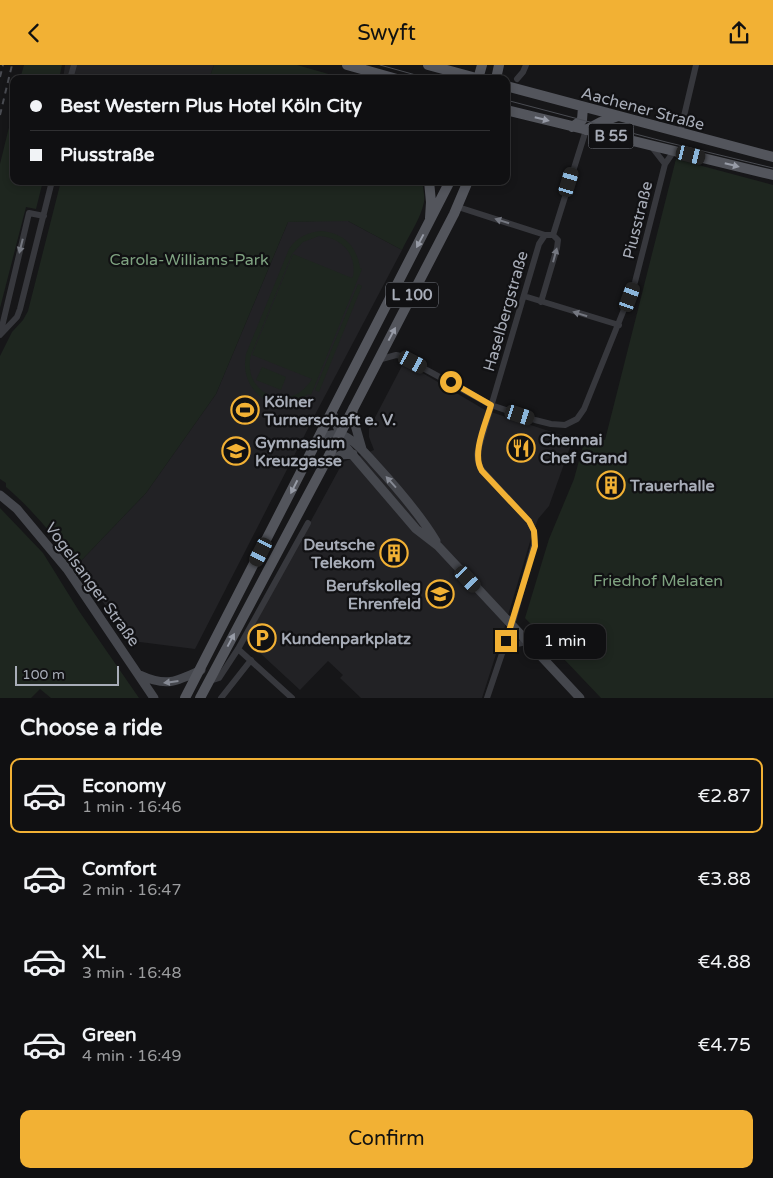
<!DOCTYPE html>
<html lang="en">
<head>
<meta charset="utf-8">
<style>
	:root { --surface:#101012; --page:#19191b; --text:#f1f3f6; --muted:#9c9d9f; --line:#303032; --accent:#f2b134 }
	body { margin:0; font-family:"Varela Round",sans-serif; background:var(--page); color:var(--text); height:100vh; display:flex; flex-direction:column; font-size:19px; white-space:nowrap }
	* { box-sizing:border-box; margin:0 }
	p { font-size:16px; color:var(--muted) }
	.icon { flex:none; width:28px; height:28px; fill:none; stroke:currentColor; stroke-width:2; stroke-linecap:round; stroke-linejoin:round }
	.map { position:relative; height:633px; overflow:hidden }
	.drawer { display:flex; flex-direction:column; background:var(--surface); flex:1 }
	.drawer>* { flex:none }
	.guide { position:absolute; left:10px; top:10px; width:500px; height:110px; border-radius:10px; box-shadow:0 2px 8px #0003,0 0 0 1px var(--line); display:grid; align-content:center; height:110px; padding:0 20px; background:var(--surface) }
	.scale { position:absolute; left:15px; bottom:12px; width:104px; box-sizing:border-box; padding-left:5px; border:2px solid #a8adb8; border-top:0; font-size:14px; line-height:18px; white-space:nowrap; color:#a8adb8; -webkit-text-stroke:4px #111113; paint-order:stroke }
	.end { position:absolute; width:22px; height:22px; margin:-11px; border:6px solid #f2b134; background:#111; box-shadow:0 0 0 2px #111 }
	.from { border-radius:50% }
	.bubble { position:absolute; height:35px; border-radius:10px; background:var(--surface); box-shadow:0 2px 8px #0003,0 0 0 1px var(--line); font-size:16px; font-weight:600; line-height:35px; text-align:center }
	.car { position:absolute; width:15px; height:30px; margin:-15px -8px; border-radius:6px; box-shadow:0 0 4px 1px #0007; background:linear-gradient(#222 24%,#8ab4d8 0 40%,#222 0 76%,#8ab4d8 0 86%,#222 0) }
	.guide b { display:flex; align-items:center; gap:18px; height:48px; font-size:19px }
	.guide b+b { border-top:1px solid var(--line) }
	.guide i { width:12px; height:12px; background:var(--text) }
	ul { padding:0; list-style:none }
	li { display:flex; align-items:center; gap:15px; height:75px; margin:0 10px 8px; padding:0 10px; border:2px solid transparent; border-radius:10px }
	li div { flex:1 }
	li b { display:block; font-size:19px }
	li em { font-style:normal; font-weight:600 }
	li.selected { border-color:var(--accent) }
	li>.icon { width:45px; height:45px; stroke-width:1.5 }
	h2 { padding:0 20px; font-size:22px; line-height:60px }
	.action { display:flex; gap:10px; margin-top:auto; padding:10px 20px }
	.action a { flex:1; height:58px; border-radius:10px; background:var(--accent); color:#111; font-size:20px; font-weight:600; line-height:58px; text-align:center }
	header { display:flex; justify-content:space-between; align-items:center; height:65px; padding:0 20px; background:var(--accent); color:#111; font-size:22px; font-weight:600 }
	.map>svg:first-child { display:block }
</style>
</head>
<body>
<header><svg class="icon" aria-label="back" viewBox="0 0 24 24"><path d="M15 5l-7 7 7 7"/></svg>Swyft<svg class="icon" aria-label="share" viewBox="0 0 24 24"><path d="M12 15V3M7 8l5-5 5 5M5 13v7h14v-7"/></svg></header>
<div class="map">
<svg width="773" height="633" viewBox="0 0 773 633">
	<rect width="100%" height="100%" fill="#161618"/>
	<path fill="#222225" d="M 65,0 L 214,0 L 209,14 L 157,12 L 156,14 L 63,14 Z
		M 316,156 L 348,156 L 402,185 L 318,344 L 195,584 L 132,576 L 76,501 L 146,428 L 216,329 L 288,157 Z
		M 404,297 L 485,345 L 573,374 L 549,441 L 538,454 L 532,470 L 504,564 L 482,633 L 361,633 L 340,613 L 343,610 L 328,596 L 300,625 L 246,575 L 343,397 L 374,385 L 369,372 L 369,364 Z"/>
	<path fill="#1e261f" fill-rule="evenodd" d="M 24,0 L 62,0 L 59,14 L 20,14 Z
		M 214,0 L 297,0 L 346,14 L 209,14 Z
		M 14,42 L 14,116 L 43,116 L 36,144 L 26,142 L 0,243 L 0,99 Z
		M 676,94 L 773,120 L 773,633 L 601,633 L 525,553 L 549,474 L 574,414 L 586,370 L 605,375 Z
		M 61,116 L 422,116 C 423,123 425,130 424,137 C 421,153 409,170 402,185 L 348,156 L 288,157 L 216,329 L 146,428 L 76,501 C 55,472 33,445 6,422 L 6,418 L 0,414 L 0,291 L 12,267 L 23,255 L 28,246 Z
		M 322,166 C 343,168 357,181 360,203 L 362,204 L 311,330 L 308,329 C 277,354 238,327 246,289 L 289,184 C 297,172 308,167 322,166 ZM 319,171 C 341,172 357,189 353,211 L 352,213 L 293,189 L 252,290 L 312,314 C 291,350 241,329 251,290 L 292,189 L 303,177 Z
		M 358,219 L 362,221 L 319,327 L 315,325 Z
		M 262,302 L 286,312 L 281,325 L 256,315 Z
		M 0,443 L 43,488 L 79,546 L 139,633 L 51,633 L 40,624 L 31,633 L 0,633 Z"/>
	<g fill="none" stroke-linecap="round" stroke-linejoin="round">
		<path stroke="#37383d" stroke-width="6" d="M 70,14 L 74,0
			M 517,14 L 523,7 L 526,0
			M 680,68 L 696,0
			M 651,81 L 665,99
			M 458,142 L 545,170
			M 553,170 L 586,65
			M 524,231 L 619,260
			M 0,270 L 17,252 L 20,244 L 52,116
			M 0,270 L 29,148 L 44,151
			M 378,295 L 396,290 L 401,291 L 491,340 L 535,355 L 551,359 L 565,360 L 577,354 L 584,344 L 635,217 L 665,99 L 674,86
			M 504,582 L 526,577
			M 238,584 L 292,633
			M 210,616 L 219,613 L 238,584 L 308,458
			M 221,633 L 251,595
			M 487,633 L 514,553 L 535,476 L 534,466 L 529,456 L 482,405 L 478,397 L 477,389 L 539,179 L 545,170 L 553,170 L 558,175 L 557,183 L 541,237"/>
		<path stroke="#45474d" stroke-width="9" d="M 353,343 L 353,353 L 362,384
			M 332,347 L 344,380 L 416,464 L 438,481 L 580,633
			M 318,374 C 327,370 339,367 348,373 C 358,379 368,391 376,400 C 398,424 419,448 436,476
			M 324,400 L 341,390 L 353,389
			M 0,430 L 17,444 L 67,504 L 154,633
			M 140,610 C 166,622 176,617 201,605"/>
		<path stroke="#53555c" stroke-width="10" d="M 347,0 L 397,14
			M 428,0 L 480,14
			M 478,14 L 482,0
			M 496,14 L 499,0
			M 506,21 L 773,92
			M 506,45 L 773,110
			M 572,62 L 582,55 L 583,42
			M 586,65 L 601,57 L 618,51
			M 429,116 L 431,137 L 430,153
			M 185,633 L 450,116
			M 200,633 L 324,400 L 454,149 L 468,116"/>
		<path stroke="#4a4c52" stroke-width="1" d="M 380,0 L 430,14
			M 506,35 L 666,77 L 773,103"/>
		<path stroke="#4a4c52" stroke-width="2" stroke-dasharray="6 5" stroke-linecap="butt" d="M 0,12 L 3,0
			M 0,50 L 12,0"/>
	</g>
	<defs><path id="oneway-solid" d="M-6-.8H1V-3.2L6.5 0L1 3.2V.8H-6Z" transform="scale(1.25)"/></defs>
	<g fill="#979ba6">
		<use href="#oneway-solid" transform="translate(542 54) rotate(14)"/>
		<use href="#oneway-solid" transform="translate(732 100) rotate(14)"/>
		<use href="#oneway-solid" transform="translate(420 176) rotate(118)"/>
		<use href="#oneway-solid" transform="translate(392 269) rotate(-62)"/>
		<use href="#oneway-solid" transform="translate(294 422) rotate(117)"/>
		<use href="#oneway-solid" transform="translate(231 575) rotate(-62)"/>
	</g>
	<g fill="#757881">
		<use href="#oneway-solid" transform="translate(502 156) rotate(-162)"/>
		<use href="#oneway-solid" transform="translate(21 181) rotate(104)"/>
		<use href="#oneway-solid" transform="translate(555 190) rotate(-75)"/>
		<use href="#oneway-solid" transform="translate(580 249) rotate(-163)"/>
	</g>
	<g fill="#858993">
		<use href="#oneway-solid" transform="translate(391 417) rotate(-132)"/>
		<use href="#oneway-solid" transform="translate(171 617) rotate(173)"/>
	</g>
	<g fill="none" stroke-linecap="round" stroke-linejoin="round">
		<path stroke="#f2b134" stroke-width="6" d="M 451,317 L 491,340 C 486,358 471,389 482,406 L 529,456 L 534,466 L 535,481 L 506,576"/>
	</g>
	<defs>
		<g id="stadium-ring" transform="scale(1.4375)"><circle r="9.5" fill="#111113" stroke="#f2b134" stroke-width="1.5"/><path d="M0-5a6.5 5 0 1 0 0 10a6.5 5 0 1 0 0-10ZM-3.5-1.8h7v3.6h-7Z" fill="#f2b134"/></g>
		<g id="restaurant-ring" transform="scale(1.4375)"><circle r="9.5" fill="#111113" stroke="#f2b134" stroke-width="1.5"/><path d="M-5-6h1v4h1v-4h1v4h1v-4h1v5L-1.5 .5V6h-2V.5L-5-1ZM5-6V6H3V1.5H1.5Q1.5-4 5-6Z" fill="#f2b134"/></g>
		<g id="school-ring" transform="scale(1.4375)"><circle r="9.5" fill="#111113" stroke="#f2b134" stroke-width="1.5"/><path d="M0-5L7-2L0 1L-7-2ZM-4 1L0 2.5L4 1V4Q0 6-4 4Z" fill="#f2b134"/></g>
		<g id="building-ring" transform="scale(1.4375)"><circle r="9.5" fill="#111113" stroke="#f2b134" stroke-width="1.5"/><path d="M-4-6H4V6H1V3H-1V6H-4ZM-2.5-4.3h1.7v1.8h-1.7ZM.8-4.3h1.7v1.8H.8ZM-2.5-1h1.7V.8h-1.7ZM.8-1h1.7V.8H.8Z" fill="#f2b134"/></g>
		<g id="parking-ring" transform="scale(1.4375)"><circle r="9.5" fill="#111113" stroke="#f2b134" stroke-width="1.5"/><path d="M-3.5-5.5H1a3.5 3.5 0 0 1 0 7H-1V5.5H-3.5ZM-1-3.4V-.6H.8a1.4 1.4 0 0 0 0-2.8Z" fill="#f2b134"/></g>
	</defs>
	<g fill-rule="evenodd">
		<use href="#stadium-ring" x="245" y="345"/>
		<use href="#restaurant-ring" x="521" y="383"/>
		<use href="#school-ring" x="236" y="386"/>
		<use href="#building-ring" x="611" y="420"/>
		<use href="#building-ring" x="394" y="488"/>
		<use href="#school-ring" x="440" y="529"/>
		<use href="#parking-ring" x="262" y="573"/>
	</g>
	<g text-anchor="middle" stroke-width="4.5" stroke-linejoin="round" paint-order="stroke">
		<g fill="#111113" stroke="#7b7e86" stroke-width="1">
			<rect x="588.5" y="58.5" width="45" height="25" rx="4"/>
			<rect x="386" y="217.5" width="52" height="25" rx="4"/>
		</g>
		<g font-size="15" font-weight="bold" fill="#a8adb8">
			<text x="611" y="76">B 55</text>
			<text x="412" y="235">L 100</text>
		</g>
		<g font-size="16" fill="#a8adb8" stroke="#111113">
			<text transform="translate(643 43) rotate(15)" y="6">Aachener Straße</text>
			<text transform="translate(637 155) rotate(-76)" y="6">Piusstraße</text>
			<text transform="translate(505 246) rotate(-74)" y="6">Haselbergstraße</text>
			<text transform="translate(93 519) rotate(54)" y="6">Vogelsanger Straße</text>
		</g>
		<g font-size="16" fill="#7fa381" stroke="#111113">
			<text x="189" y="200">Carola-Williams-Park</text>
			<text x="658" y="521">Friedhof Melaten</text>
		</g>
		<g font-size="16" font-weight="bold" fill="#a8adb8" stroke="#111113" text-anchor="start">
			<text x="264" y="342">Kölner<tspan x="264" dy="18">Turnerschaft e. V.</tspan></text>
			<text x="540" y="380">Chennai<tspan x="540" dy="18">Chef Grand</tspan></text>
			<text x="255" y="383">Gymnasium<tspan x="255" dy="18">Kreuzgasse</tspan></text>
			<text x="630" y="426">Trauerhalle</text>
			<text x="375" y="485" text-anchor="end">Deutsche<tspan x="375" dy="18">Telekom</tspan></text>
			<text x="421" y="526" text-anchor="end">Berufskolleg<tspan x="421" dy="18">Ehrenfeld</tspan></text>
			<text x="281" y="579">Kundenparkplatz</text>
		</g>
	</g>
</svg>
<div class="scale">100 m</div>
<i class="end from" style="left:451px;top:317px"></i>
<i class="end" style="left:506px;top:576px"></i>
<div class="bubble" style="left:524px;top:559px;width:82px">1 min</div>
<i class="car" style="left:691px;top:90px;rotate:104deg"></i>
<i class="car" style="left:569px;top:117px;rotate:17deg"></i>
<i class="car" style="left:630px;top:232px;rotate:20deg"></i>
<i class="car" style="left:413px;top:297px;rotate:118deg"></i>
<i class="car" style="left:520px;top:350px;rotate:108deg"></i>
<i class="car" style="left:261px;top:487px;rotate:207deg"></i>
<i class="car" style="left:468px;top:514px;rotate:137deg"></i>
<div class="guide">
<b><i class="from"></i>Best Western Plus Hotel Köln City</b>
<b><i></i>Piusstraße</b>
</div>
</div>
<section class="drawer">
<h2>Choose a ride</h2>
<ul>
<li class="selected"><svg class="icon" aria-label="car" viewBox="0 0 24 24"><path d="M5 17H2v-5l4-1 3-4h7l3 4 3 1v5h-3M9 17h6M6 11h13"/><circle cx="7" cy="17" r="2"/><circle cx="17" cy="17" r="2"/></svg><div><b>Economy</b><p>1 min · 16:46</p></div><em>€2.87</em></li>
<li><svg class="icon" aria-label="car" viewBox="0 0 24 24"><path d="M5 17H2v-5l4-1 3-4h7l3 4 3 1v5h-3M9 17h6M6 11h13"/><circle cx="7" cy="17" r="2"/><circle cx="17" cy="17" r="2"/></svg><div><b>Comfort</b><p>2 min · 16:47</p></div><em>€3.88</em></li>
<li><svg class="icon" aria-label="car" viewBox="0 0 24 24"><path d="M5 17H2v-5l4-1 3-4h7l3 4 3 1v5h-3M9 17h6M6 11h13"/><circle cx="7" cy="17" r="2"/><circle cx="17" cy="17" r="2"/></svg><div><b>XL</b><p>3 min · 16:48</p></div><em>€4.88</em></li>
<li><svg class="icon" aria-label="car" viewBox="0 0 24 24"><path d="M5 17H2v-5l4-1 3-4h7l3 4 3 1v5h-3M9 17h6M6 11h13"/><circle cx="7" cy="17" r="2"/><circle cx="17" cy="17" r="2"/></svg><div><b>Green</b><p>4 min · 16:49</p></div><em>€4.75</em></li>
</ul>
<div class="action"><a>Confirm</a></div>
</section>
</body>
</html>
